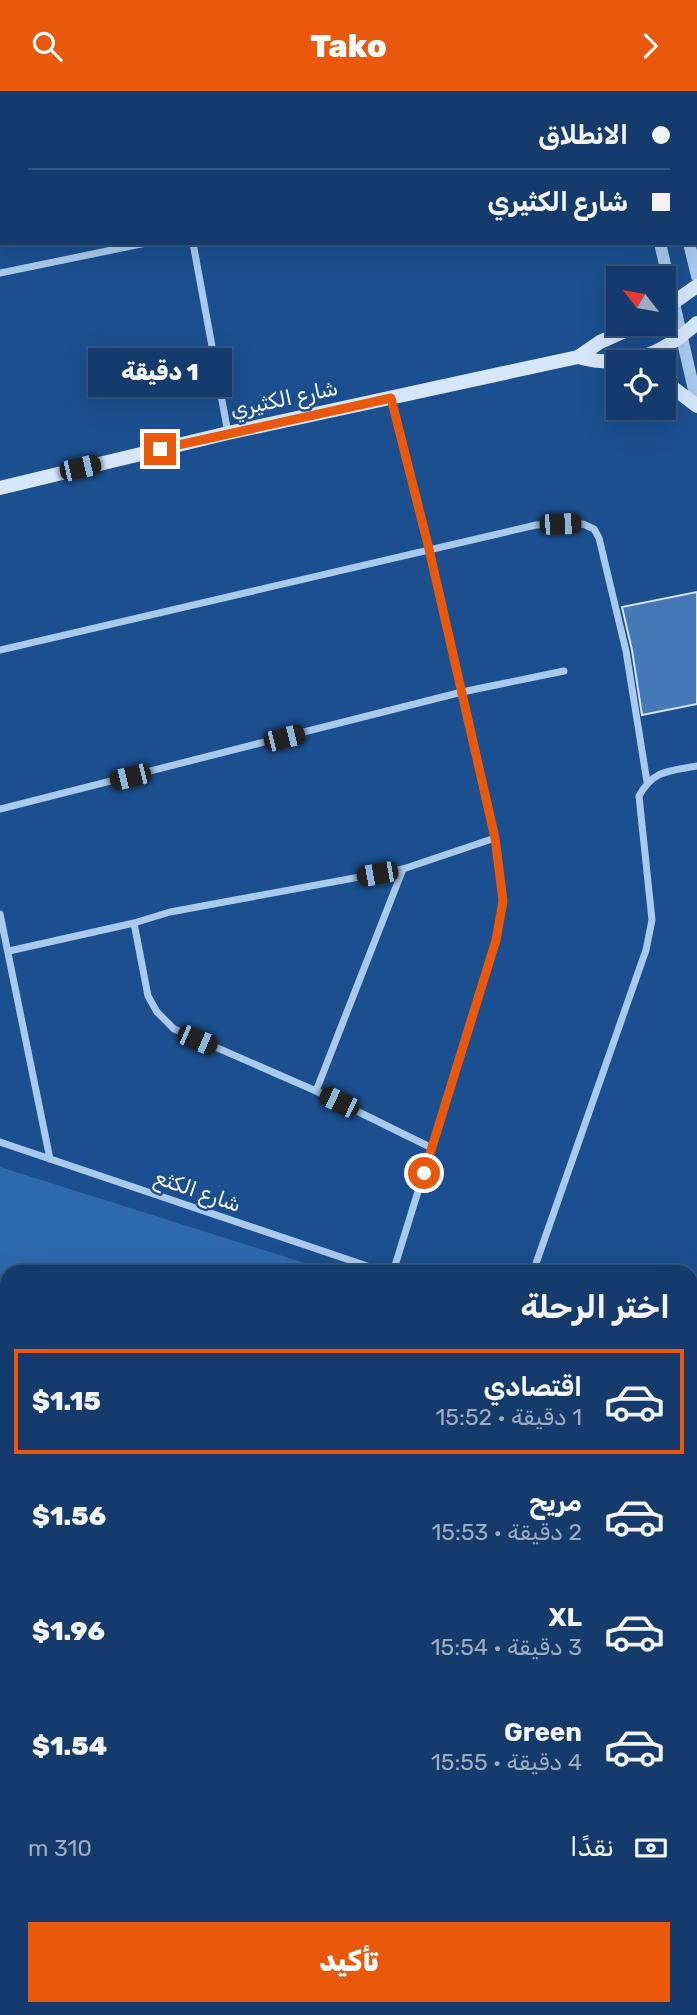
<!DOCTYPE html>
<html lang="ar">
<head>
<meta charset="utf-8">
<style>
	:root { --surface:#143b6b; --page:#214673; --text:#f1f3f6; --muted:#9dadc1; --line:#33557e; --accent:#ea580c }
	body { margin:0; font-family:Rubik,Vazirmatn,sans-serif; background:var(--page); color:var(--text); direction:rtl; height:100vh; display:flex; flex-direction:column; font-size:26px; white-space:nowrap }
	* { box-sizing:border-box; margin:0 }
	p { font-size:23px; color:var(--muted) }
	.icon { flex:none; width:38px; height:38px; fill:none; stroke:currentColor; stroke-width:2; stroke-linecap:round; stroke-linejoin:round }
	.map { position:relative; flex:1; overflow:hidden; direction:ltr }
	.side { position:absolute; left:0px; top:1174px; width:698px; height:751px; display:flex; flex-direction:column; background:var(--surface); border-radius:21px 21px 0 0; box-shadow:0 7px 28px #0002,0 0 0 2px var(--line); direction:rtl }
	.side>* { flex:none }
	.hud { position:absolute; left:0px; top:0px; width:698px; height:154px; box-shadow:0 7px 28px #0002,0 0 0 2px var(--line); direction:rtl; display:grid; align-content:center; height:154px; padding:0 28px; background:var(--surface) }
	.needle { width:46px; rotate:301deg }
	.fabs { position:absolute; left:606px; top:175px; display:grid; gap:14px }
	.fabs a { display:grid; place-items:center; width:70px; height:70px; border-radius:0px; background:var(--surface); box-shadow:0 7px 28px #0002,0 0 0 2px var(--line); font-size:35px }
	.end { position:absolute; width:32px; height:32px; margin:-16px; border:9px solid #ea580c; background:#fff; box-shadow:0 0 0 4px #fff }
	.from { border-radius:50% }
	.bubble { position:absolute; height:49px; border-radius:0px; background:var(--surface); box-shadow:0 7px 28px #0002,0 0 0 2px var(--line); font-size:23px; font-weight:800; line-height:49px; text-align:center; direction:rtl }
	.car { position:absolute; width:21px; height:42px; margin:-21px -10px; border-radius:9px; box-shadow:0 0 5px 2px #0007; background:linear-gradient(#222 24%,#8ab4d8 0 40%,#222 0 76%,#8ab4d8 0 86%,#222 0) }
	.hud b { display:flex; align-items:center; gap:24px; height:66px; font-size:26px }
	.hud b+b { border-top:2px solid var(--line) }
	.hud i { width:18px; height:18px; background:var(--text) }
	ul { padding:0; list-style:none }
	li { display:flex; align-items:center; gap:21px; height:105px; margin:0 14px 10px; padding:0 14px; border:4px solid transparent; border-radius:0px }
	li div { flex:1 }
	li b { display:block; font-size:26px }
	li em { font-style:normal; font-weight:800 }
	li.current { border-color:var(--accent) }
	li>.icon { width:63px; height:63px; stroke-width:1.5 }
	h2 { padding:0 28px; font-size:32px; line-height:84px }
	.pay { display:flex; align-items:center; gap:18px; height:77px; padding:0 28px; font-size:26px }
	.pay p { margin-inline-start:auto }
	.action { display:flex; gap:14px; margin-top:auto; padding:14px 28px }
	.action a { flex:1; height:80px; border-radius:0px; background:var(--accent); color:#fff; font-size:28px; font-weight:800; line-height:80px; text-align:center }
	header { display:flex; justify-content:space-between; align-items:center; height:91px; padding:0 28px; background:var(--accent); color:#fff; font-size:32px; font-weight:800 }
	.map>svg:first-child { display:block }
</style>
</head>
<body>
<header><svg class="icon" aria-label="forward" viewBox="0 0 24 24"><path d="M9 5l7 7-7 7"/></svg>Tako<svg class="icon" aria-label="search" viewBox="0 0 24 24"><circle cx="10" cy="10" r="6"/><path d="M15 15l6 6"/></svg></header>
<div class="map">
<svg width="697" height="1924" viewBox="0 0 697 1924">
	<rect width="100%" height="100%" fill="#1b4f8f"/>
	<path fill="#2e69ad" d="M 0,1076 L 333,1181 L 7,1181 L 7,1312 L 0,1310 Z
		M 7,1680 L 7,1751 L 0,1748 L 0,1702 Z"/>
	<path fill="#4478b7" stroke="#cfe3fa" stroke-width="2" d="M 697,501 L 697,613 L 642,624 L 632,559 L 622,516 Z"/>
	<g fill="none" stroke-linecap="round" stroke-linejoin="round">
		<path stroke="#a9c9ee" stroke-width="7" d="M 33,0 L 34,2
			M 275,0 L 275,2
			M 419,0 L 420,2
			M 0,35 L 2,35
			M 193,152 L 228,342
			M 0,182 L 146,152
			M 391,307 L 429,458 L 495,747 L 503,810 L 496,849 L 393,1181
			M 0,559 L 536,434 L 583,433 L 594,438 L 599,447 L 626,560 L 647,691
			M 0,718 L 462,601 L 564,580
			M 0,823 L 50,1068
			M 134,832 L 148,905 L 157,921 L 174,938 L 316,1000 L 432,1057
			M 9,860 L 134,832 L 170,821 L 403,778 L 495,747
			M 316,1000 L 403,778
			M 0,1051 L 385,1181
			M 533,1181 L 646,859 L 652,829 L 639,705 C 653,679 669,680 697,675
			M 691,1221 L 697,1206
			M 0,1640 L 7,1642
			M 691,1644 L 697,1646
			M 691,1767 L 697,1749
			M 691,1805 L 697,1807
			M 0,1894 L 7,1896
			M 76,1918 L 95,1924
			M 459,1924 L 461,1918
			M 638,1924 L 640,1918"/>
		<path stroke="#a9c9ee" stroke-width="12" d="M 626,0 L 626,2
			M 653,0 L 653,2
			M 660,152 L 697,312
			M 689,152 L 697,185"/>
		<path stroke="#d6e6fa" stroke-width="14" d="M 696,124 L 697,125
			M 663,219 L 697,195
			M 578,266 L 600,251 L 640,233
			M 663,289 L 697,315
			M 0,397 L 228,342 L 578,266 C 626,279 662,264 697,232"/>
	</g>
	<g fill="none" stroke-linecap="round" stroke-linejoin="round">
		<path stroke="#ea580c" stroke-width="9" d="M 160,358 L 391,307 L 429,458 L 495,747 L 503,810 L 496,849 L 424,1082"/>
	</g>
	<g text-anchor="middle" stroke-width="5" stroke-linejoin="round" paint-order="stroke">
		<g font-size="21" fill="#fff" stroke="#1b4f8f">
			<text transform="translate(284 308) rotate(-12)" y="7">شارع الكثيري</text>
			<text transform="translate(198 1100) rotate(19)" y="7">شارع الكثع</text>
		</g>
	</g>
</svg>
<div class="fabs">
<a><svg class="needle" viewBox="-14 -14 28 28"><path d="M0-13l5 13h-10z" fill="#e53935"/><path d="M0 13l5-13h-10z" fill="#9dadc1"/></svg></a>
<a><svg class="icon" aria-label="locate" viewBox="0 0 24 24"><circle cx="12" cy="12" r="6"/><path d="M12 2v4M12 18v4M2 12h4M18 12h4"/></svg></a>
</div>
<i class="end from" style="left:424px;top:1082px"></i>
<i class="end" style="left:160px;top:358px"></i>
<div class="bubble" style="left:88px;top:257px;width:144px">1 دقيقة</div>
<i class="car" style="left:80px;top:377px;rotate:77deg"></i>
<i class="car" style="left:560px;top:433px;rotate:88deg"></i>
<i class="car" style="left:284px;top:647px;rotate:76deg"></i>
<i class="car" style="left:130px;top:686px;rotate:256deg"></i>
<i class="car" style="left:377px;top:783px;rotate:260deg"></i>
<i class="car" style="left:197px;top:949px;rotate:113deg"></i>
<i class="car" style="left:339px;top:1011px;rotate:296deg"></i>
<div class="hud">
<b><i class="from"></i>الانطلاق</b>
<b><i></i>شارع الكثيري</b>
</div>
<section class="side">
<h2>اختر الرحلة</h2>
<ul>
<li class="current"><svg class="icon" aria-label="car" viewBox="0 0 24 24"><path d="M5 17H2v-5l4-1 3-4h7l3 4 3 1v5h-3M9 17h6M6 11h13"/><circle cx="7" cy="17" r="2"/><circle cx="17" cy="17" r="2"/></svg><div><b>اقتصادي</b><p>1 دقيقة · 15:52</p></div><em>$1.15</em></li>
<li><svg class="icon" aria-label="car" viewBox="0 0 24 24"><path d="M5 17H2v-5l4-1 3-4h7l3 4 3 1v5h-3M9 17h6M6 11h13"/><circle cx="7" cy="17" r="2"/><circle cx="17" cy="17" r="2"/></svg><div><b>مريح</b><p>2 دقيقة · 15:53</p></div><em>$1.56</em></li>
<li><svg class="icon" aria-label="car" viewBox="0 0 24 24"><path d="M5 17H2v-5l4-1 3-4h7l3 4 3 1v5h-3M9 17h6M6 11h13"/><circle cx="7" cy="17" r="2"/><circle cx="17" cy="17" r="2"/></svg><div><b>XL</b><p>3 دقيقة · 15:54</p></div><em>$1.96</em></li>
<li><svg class="icon" aria-label="car" viewBox="0 0 24 24"><path d="M5 17H2v-5l4-1 3-4h7l3 4 3 1v5h-3M9 17h6M6 11h13"/><circle cx="7" cy="17" r="2"/><circle cx="17" cy="17" r="2"/></svg><div><b>Green</b><p>4 دقيقة · 15:55</p></div><em>$1.54</em></li>
</ul>
<div class="pay"><svg class="icon" aria-label="cash" viewBox="0 0 24 24"><path d="M3 7h18v10H3z"/><circle cx="12" cy="12" r="2"/></svg>نقدًا<p>310 m</p></div>
<div class="action"><a>تأكيد</a></div>
</section>
</div>
</body>
</html>
